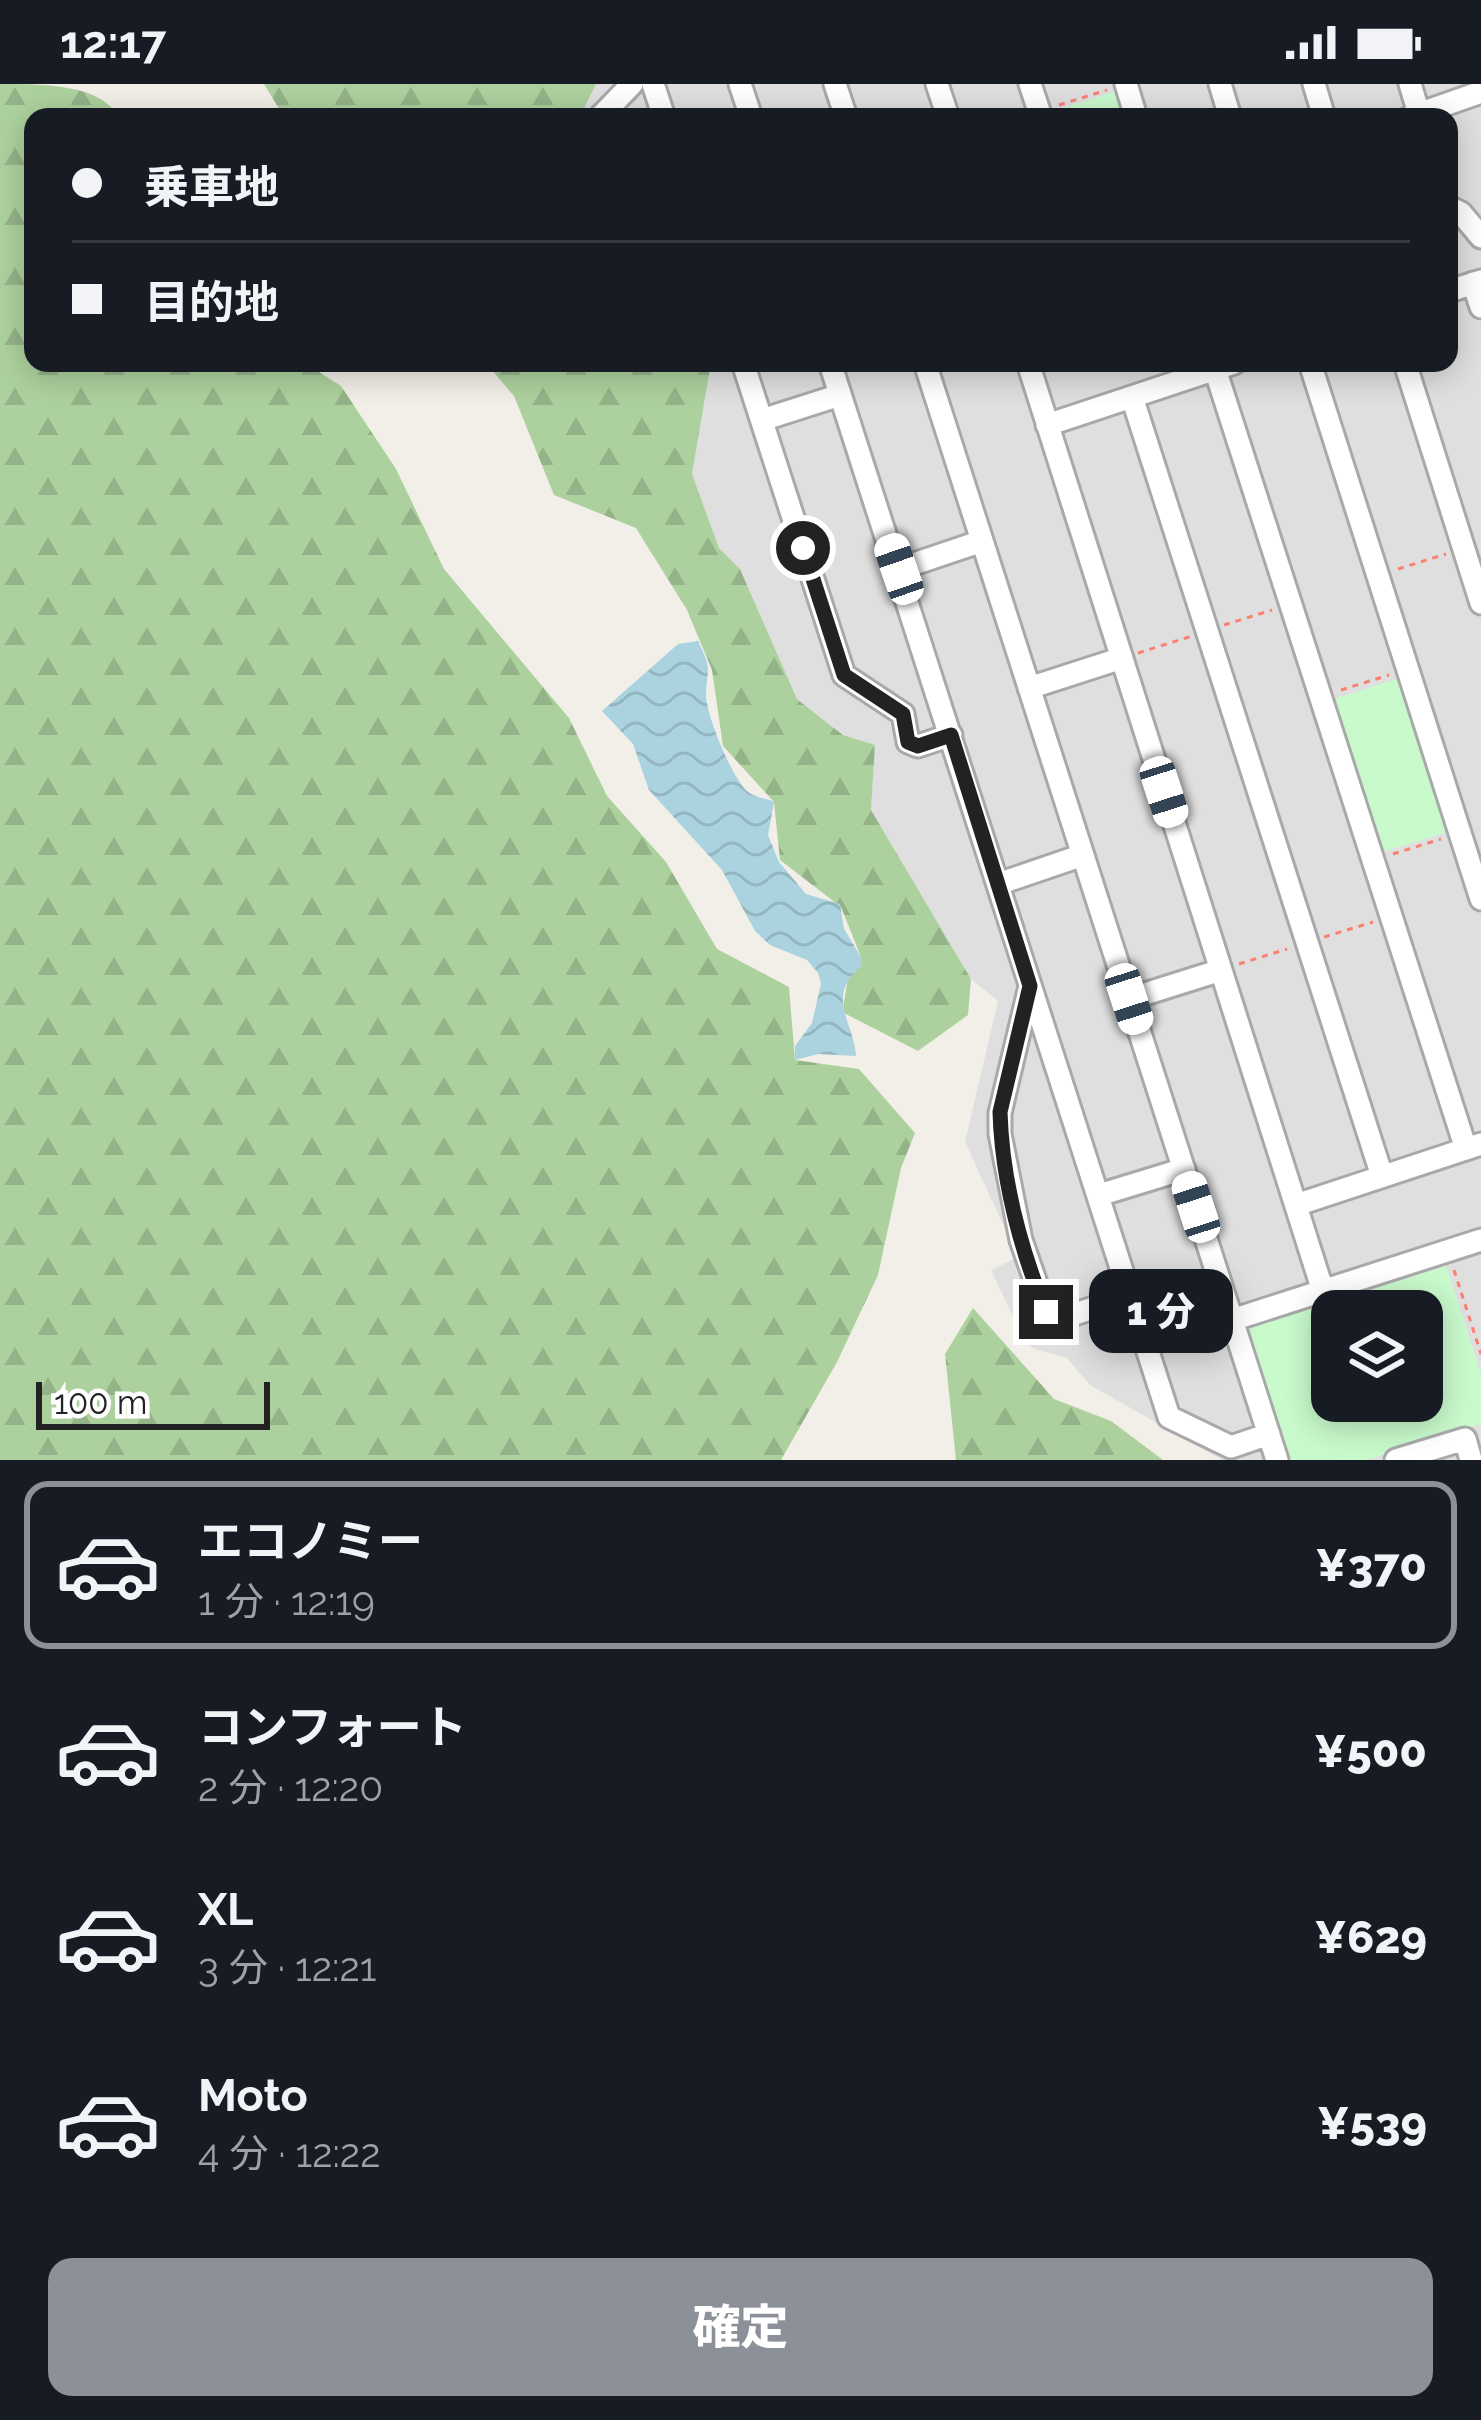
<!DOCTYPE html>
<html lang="ja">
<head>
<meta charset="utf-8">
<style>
	:root { --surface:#171b24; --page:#20242c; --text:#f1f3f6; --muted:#9ea1a6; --line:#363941; --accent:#8c9099 }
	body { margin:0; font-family:Raleway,"Noto Sans JP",sans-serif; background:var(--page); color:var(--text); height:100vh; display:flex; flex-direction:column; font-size:45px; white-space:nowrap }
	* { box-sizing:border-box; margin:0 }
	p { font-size:39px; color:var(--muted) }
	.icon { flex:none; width:66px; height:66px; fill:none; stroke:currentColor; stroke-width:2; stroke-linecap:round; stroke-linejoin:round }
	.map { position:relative; height:1376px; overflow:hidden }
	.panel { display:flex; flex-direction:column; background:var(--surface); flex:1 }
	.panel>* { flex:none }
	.guide { position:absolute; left:24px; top:24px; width:1434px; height:264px; border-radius:24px; box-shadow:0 6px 30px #0003; display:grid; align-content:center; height:264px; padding:0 48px; background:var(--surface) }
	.tools { position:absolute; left:1311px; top:1206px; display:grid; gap:24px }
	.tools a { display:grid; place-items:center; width:132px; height:132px; border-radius:24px; background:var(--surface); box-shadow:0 6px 30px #0003; font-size:60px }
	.scale { position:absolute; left:36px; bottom:30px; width:234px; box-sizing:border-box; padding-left:12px; border:6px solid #222; border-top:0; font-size:33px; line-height:42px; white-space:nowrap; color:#222; -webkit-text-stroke:9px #fff; paint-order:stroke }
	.end { position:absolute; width:54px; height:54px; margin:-27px; border:15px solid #222; background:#fff; box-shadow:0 0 0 6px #fff }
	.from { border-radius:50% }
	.bubble { position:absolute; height:84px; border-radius:24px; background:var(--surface); box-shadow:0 6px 30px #0003; font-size:39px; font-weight:800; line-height:84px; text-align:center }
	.car { position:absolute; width:36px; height:72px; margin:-36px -18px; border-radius:15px; box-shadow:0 0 9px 3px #0007; background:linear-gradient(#fff 24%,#345 0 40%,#fff 0 76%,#345 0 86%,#fff 0) }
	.guide b { display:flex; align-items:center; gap:42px; height:114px; font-size:45px }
	.guide b+b { border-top:3px solid var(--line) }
	.guide i { width:30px; height:30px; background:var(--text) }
	ul { padding:21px 0 0; list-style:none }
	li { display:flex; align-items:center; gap:36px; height:168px; margin:0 24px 18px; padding:0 24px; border:6px solid transparent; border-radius:24px }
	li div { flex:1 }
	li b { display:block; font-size:45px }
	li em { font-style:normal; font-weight:800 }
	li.on { border-color:var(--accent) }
	li>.icon { width:108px; height:108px; stroke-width:1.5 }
	.button { display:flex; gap:24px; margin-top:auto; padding:24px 48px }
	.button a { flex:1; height:138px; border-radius:24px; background:var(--accent); color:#fff; font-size:48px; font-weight:800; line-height:138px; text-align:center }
	.status { display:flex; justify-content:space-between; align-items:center; height:84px; padding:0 60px; background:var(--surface); direction:ltr }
	.status svg { height:33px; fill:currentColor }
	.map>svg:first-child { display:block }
</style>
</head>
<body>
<div class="status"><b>12:17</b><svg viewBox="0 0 49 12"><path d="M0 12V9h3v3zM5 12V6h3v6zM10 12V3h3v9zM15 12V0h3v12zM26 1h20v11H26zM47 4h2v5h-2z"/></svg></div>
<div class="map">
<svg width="1481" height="1376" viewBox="0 0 1481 1376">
	<defs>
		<pattern id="forest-firs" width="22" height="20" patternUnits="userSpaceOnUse" patternTransform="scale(3)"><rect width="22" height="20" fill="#add19e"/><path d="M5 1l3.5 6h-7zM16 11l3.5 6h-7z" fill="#95b388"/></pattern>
		<pattern id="water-waves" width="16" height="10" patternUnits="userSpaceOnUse" patternTransform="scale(3)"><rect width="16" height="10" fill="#aad3df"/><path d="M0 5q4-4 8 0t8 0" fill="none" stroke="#92b5bf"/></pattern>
	</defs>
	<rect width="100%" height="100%" fill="#f2efe9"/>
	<path fill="#e0dfdf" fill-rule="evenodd" d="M 596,0 L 1481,0 L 1481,1376 L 1222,1376 L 1090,1301 L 1067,1274 L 1034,1265 L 1024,1256 L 991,1186 L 1018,1173 L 965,1058 L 998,917 L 971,895 L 871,726 L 875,661 L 844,651 L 797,615 L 740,485 L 719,464 L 692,390 L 711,279 L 1449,279 L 1449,33 L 580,33 ZM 1332,1227 L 1422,1227 L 1422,1317 L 1332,1317 Z"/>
	<path fill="url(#forest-firs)" d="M 0,0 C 42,0 102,0 118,33 L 33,33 L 33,279 L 305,279 L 341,302 L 396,385 L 444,485 L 569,634 L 607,712 L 666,778 L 717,865 L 789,903 L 795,976 L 859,985 L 915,1049 L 901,1084 L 878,1191 L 837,1278 L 781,1376 L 0,1376 Z
		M 264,0 L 596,0 L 580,33 L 284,33 Z
		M 486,279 L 711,279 L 692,390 L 719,464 L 740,485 L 797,615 L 843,651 L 875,661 L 871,726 L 971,895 L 968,931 L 918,967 L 842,928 L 848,895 L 859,883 L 861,873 L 841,823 L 780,776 L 774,718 L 723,662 L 712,586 L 687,526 L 636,444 L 554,411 L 514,312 Z
		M 973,1224 L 1054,1315 L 1111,1337 L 1163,1376 L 956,1376 L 945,1270 Z"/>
	<path fill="#c8facc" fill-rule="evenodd" d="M 1120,6 L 1128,33 L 1049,33 L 1048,29 Z
		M 1402,593 L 1451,747 L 1379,769 L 1331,616 Z
		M 1446,1182 L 1481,1289 L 1481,1340 L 1367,1376 L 1287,1376 L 1247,1251 L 1251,1243 ZM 1332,1227 L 1422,1227 L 1422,1317 L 1332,1317 Z"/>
	<path fill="url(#water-waves)" d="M 698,557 C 713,588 707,581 706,611 C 706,631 733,696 748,708 C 755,714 767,714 774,718 L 768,751 L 779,778 L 806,810 L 840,820 L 844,845 L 861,873 L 862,881 C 824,914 854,937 856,972 L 818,970 L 795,976 L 795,962 L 812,939 L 821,900 L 818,889 L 807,876 L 770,861 L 755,847 L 722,786 L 649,706 L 633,660 L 602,627 L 678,560 Z"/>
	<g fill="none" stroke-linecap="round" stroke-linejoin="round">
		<g stroke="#a9a9a9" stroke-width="27">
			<path id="minor" d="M 653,0 L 664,33
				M 740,0 L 751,33
				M 835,0 L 846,33
				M 937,0 L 948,33
				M 1030,0 L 1041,33
				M 1126,0 L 1136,33
				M 1220,0 L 1230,33
				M 1314,0 L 1324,33
				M 1410,0 L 1420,33
				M 600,33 L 632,0
				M 1410,33 L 1481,8
				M 1449,123 L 1461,129 L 1481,153
				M 1473,199 L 1481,223
				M 1449,207 L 1481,197
				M 743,279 L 844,591 L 903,630 L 908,658 L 918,662 L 951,651
				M 830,279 L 1169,1333 L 1231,1363 L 1269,1350
				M 925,279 L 1277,1376
				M 1028,279 L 1323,1207
				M 1310,279 L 1481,815
				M 1405,279 L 1481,519
				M 1215,285 L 1466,1065
				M 1132,313 L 1382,1092
				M 762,336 L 840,311
				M 1047,341 L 1234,279
				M 899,485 L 982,457
				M 1029,604 L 1122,574
				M 998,800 L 1083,771
				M 1030,902 L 1000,1029 L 1000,1050 L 1021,1156 L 1046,1228 L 1059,1235 L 1131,1212
				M 1129,915 L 1221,886
				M 1099,1111 L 1184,1085
				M 1296,1121 L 1481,1060
				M 1232,1236 L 1481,1156
				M 1396,1376 L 1465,1355 L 1471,1376"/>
		</g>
		<path stroke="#fa8072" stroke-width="3" stroke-dasharray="6 6" stroke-linecap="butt" d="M 1059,21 L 1107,6
			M 1398,485 L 1446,470
			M 1224,541 L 1272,526
			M 1138,569 L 1192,552
			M 1341,606 L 1389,591
			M 1393,770 L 1441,755
			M 1324,853 L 1373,838
			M 1239,880 L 1287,865
			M 1454,1186 L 1481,1270"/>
		<use href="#minor" stroke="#fff" stroke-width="21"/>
	</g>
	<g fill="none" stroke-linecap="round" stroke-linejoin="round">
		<path stroke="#222" stroke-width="15" d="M 803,464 L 844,591 L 903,630 L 908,658 L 918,662 L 951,651 L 1030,902 L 1000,1028 C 1002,1095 1021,1166 1046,1228"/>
	</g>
</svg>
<div class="tools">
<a><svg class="icon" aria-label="layers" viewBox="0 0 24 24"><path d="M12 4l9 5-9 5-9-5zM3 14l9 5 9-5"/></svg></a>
</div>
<div class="scale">100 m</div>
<i class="end from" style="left:803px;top:464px"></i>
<i class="end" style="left:1046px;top:1228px"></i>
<div class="bubble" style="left:1089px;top:1185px;width:144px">1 分</div>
<i class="car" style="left:899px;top:485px;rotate:341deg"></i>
<i class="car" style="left:1164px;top:708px;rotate:162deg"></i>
<i class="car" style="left:1129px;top:915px;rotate:162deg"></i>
<i class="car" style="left:1196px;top:1123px;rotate:342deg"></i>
<div class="guide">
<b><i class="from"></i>乗車地</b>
<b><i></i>目的地</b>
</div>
</div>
<section class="panel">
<ul>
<li class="on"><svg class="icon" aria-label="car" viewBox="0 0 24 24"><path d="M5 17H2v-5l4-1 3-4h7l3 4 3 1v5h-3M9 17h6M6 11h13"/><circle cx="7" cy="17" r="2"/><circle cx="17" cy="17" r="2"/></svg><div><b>エコノミー</b><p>1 分 · 12:19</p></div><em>¥370</em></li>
<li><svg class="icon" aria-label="car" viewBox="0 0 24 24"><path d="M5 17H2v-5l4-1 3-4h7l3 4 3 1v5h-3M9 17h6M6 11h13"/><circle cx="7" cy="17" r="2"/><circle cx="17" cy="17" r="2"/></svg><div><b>コンフォート</b><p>2 分 · 12:20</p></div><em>¥500</em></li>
<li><svg class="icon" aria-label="car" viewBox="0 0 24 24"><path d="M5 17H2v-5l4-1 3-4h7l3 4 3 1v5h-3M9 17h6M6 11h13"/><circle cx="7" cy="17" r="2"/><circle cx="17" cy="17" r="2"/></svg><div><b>XL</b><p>3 分 · 12:21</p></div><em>¥629</em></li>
<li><svg class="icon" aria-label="car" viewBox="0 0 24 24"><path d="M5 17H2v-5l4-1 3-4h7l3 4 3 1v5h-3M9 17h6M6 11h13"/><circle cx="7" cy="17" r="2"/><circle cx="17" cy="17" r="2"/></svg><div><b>Moto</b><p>4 分 · 12:22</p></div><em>¥539</em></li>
</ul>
<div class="button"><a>確定</a></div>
</section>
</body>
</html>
